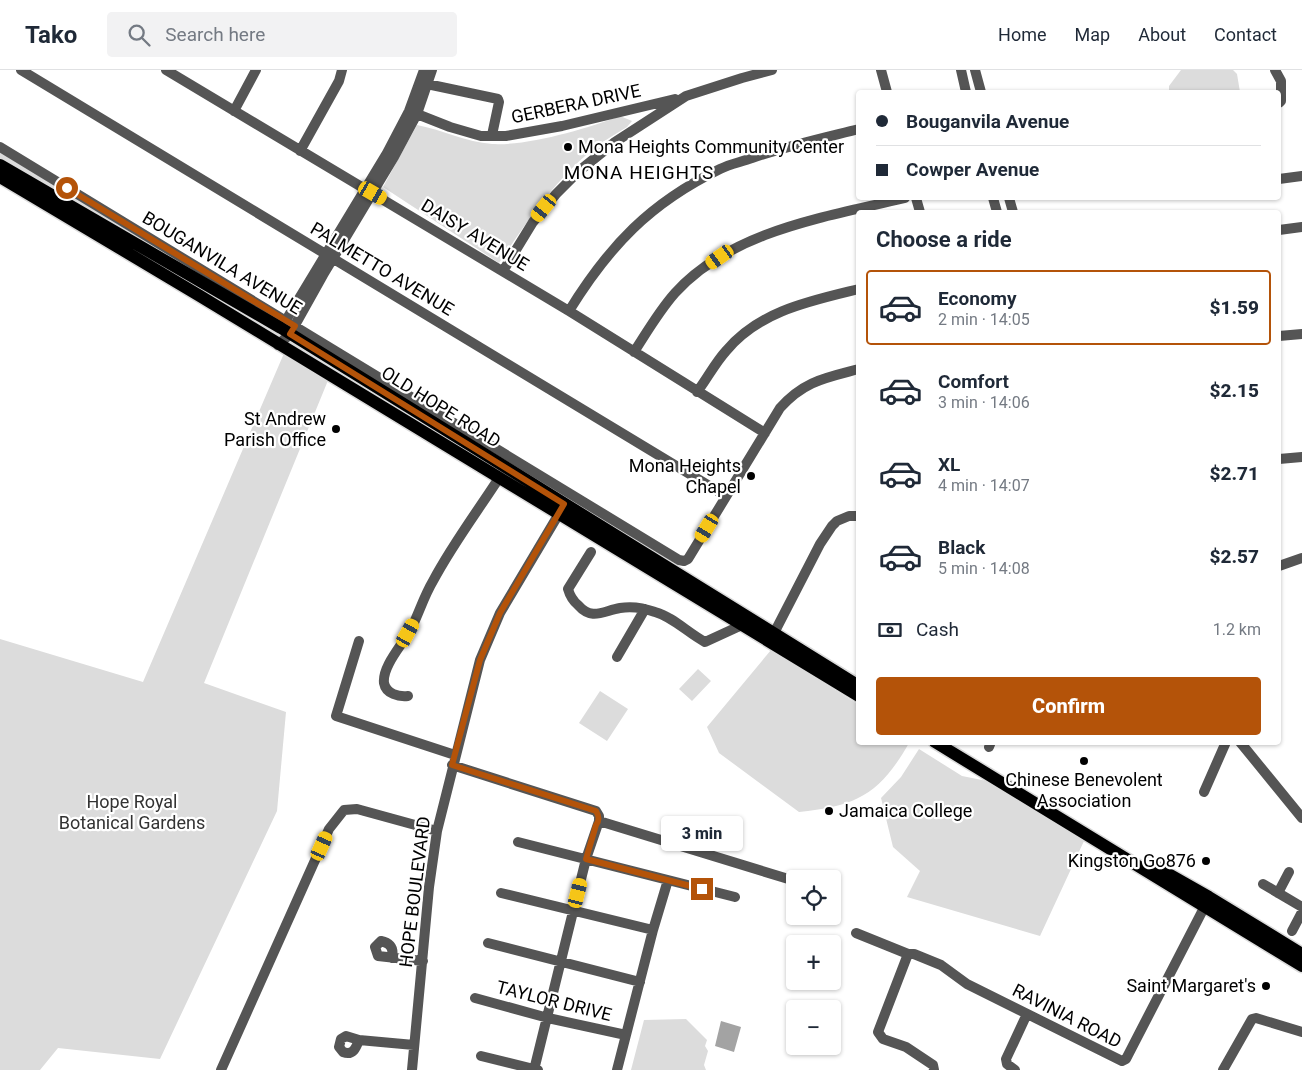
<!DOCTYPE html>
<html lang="en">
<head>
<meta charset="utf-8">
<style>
	:root { --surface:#fff; --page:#f2f2f3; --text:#1f2937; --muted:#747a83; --line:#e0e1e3; --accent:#b45309 }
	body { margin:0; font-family:Roboto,sans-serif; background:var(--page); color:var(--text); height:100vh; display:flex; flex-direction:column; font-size:19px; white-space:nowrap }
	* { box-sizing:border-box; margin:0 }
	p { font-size:16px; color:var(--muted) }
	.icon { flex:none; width:28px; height:28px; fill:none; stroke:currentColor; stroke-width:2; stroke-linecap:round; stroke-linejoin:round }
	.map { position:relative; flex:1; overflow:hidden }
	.sheet { position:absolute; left:856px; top:140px; width:425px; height:535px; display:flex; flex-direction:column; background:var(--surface); border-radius:5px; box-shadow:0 1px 4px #0004 }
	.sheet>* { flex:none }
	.banner { position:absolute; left:856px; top:20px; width:425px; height:110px; border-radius:5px; box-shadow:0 1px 4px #0004; display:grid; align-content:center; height:110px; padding:0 20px; background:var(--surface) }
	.tools { position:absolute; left:786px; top:800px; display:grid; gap:10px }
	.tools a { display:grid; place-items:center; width:55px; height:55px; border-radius:5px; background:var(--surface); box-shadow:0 1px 4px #0004; font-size:25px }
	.end { position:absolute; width:22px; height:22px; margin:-11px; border:6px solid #b45309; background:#fff; box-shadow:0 0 0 2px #fff }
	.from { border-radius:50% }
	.bubble { position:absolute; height:35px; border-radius:5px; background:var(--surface); box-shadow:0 1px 4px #0004; font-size:16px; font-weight:800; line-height:35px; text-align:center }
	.car { position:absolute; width:15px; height:30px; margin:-15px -8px; border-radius:6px; box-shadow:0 0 4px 1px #0007; background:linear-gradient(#f5c518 24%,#345 0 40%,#f5c518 0 76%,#345 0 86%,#f5c518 0) }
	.banner b { display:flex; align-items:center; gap:18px; height:48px; font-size:19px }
	.banner b+b { border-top:1px solid var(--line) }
	.banner i { width:12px; height:12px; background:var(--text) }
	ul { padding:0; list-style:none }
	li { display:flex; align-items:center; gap:15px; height:75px; margin:0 10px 8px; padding:0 10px; border:2px solid transparent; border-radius:5px }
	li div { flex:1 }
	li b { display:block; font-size:19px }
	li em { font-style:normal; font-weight:800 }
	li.current { border-color:var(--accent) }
	li>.icon { width:45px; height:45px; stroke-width:1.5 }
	h2 { padding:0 20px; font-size:22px; line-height:60px }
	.pay { display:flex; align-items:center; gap:12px; height:55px; padding:0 20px; font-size:19px }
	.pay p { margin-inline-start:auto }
	.action { display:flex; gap:10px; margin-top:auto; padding:10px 20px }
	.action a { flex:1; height:58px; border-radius:5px; background:var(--accent); color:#fff; font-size:20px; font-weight:800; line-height:58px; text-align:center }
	header { display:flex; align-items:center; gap:30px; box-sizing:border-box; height:70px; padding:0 25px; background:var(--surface); border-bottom:1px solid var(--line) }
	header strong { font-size:24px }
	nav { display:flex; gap:28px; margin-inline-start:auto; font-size:18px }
	.search { width:350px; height:45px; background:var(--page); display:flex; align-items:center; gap:12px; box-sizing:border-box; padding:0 18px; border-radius:5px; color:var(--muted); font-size:19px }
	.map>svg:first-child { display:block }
</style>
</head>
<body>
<header>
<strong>Tako</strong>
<div class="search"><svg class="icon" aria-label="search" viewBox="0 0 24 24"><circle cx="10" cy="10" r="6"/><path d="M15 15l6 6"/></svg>Search here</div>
<nav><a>Home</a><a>Map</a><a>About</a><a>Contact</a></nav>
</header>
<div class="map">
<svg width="1302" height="1000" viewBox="0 0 1302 1000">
	<rect width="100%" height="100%" fill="#fff"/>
	<path fill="#dcdcdc" d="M 1181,0 L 1233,0 L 1237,4 L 1240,22 L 1169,22 L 1169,16 Z
		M 620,46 L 632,51 L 627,57 C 616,64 603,71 592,80 C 554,111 526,153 499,193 L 383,117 L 417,55 C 443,60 466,72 492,74 C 528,76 586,59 620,46 Z
		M 0,82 L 279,250 L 0,89 Z
		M 285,281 L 329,308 L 204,613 L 286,642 L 277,741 L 160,989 L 58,978 L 40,1000 L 0,1000 L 0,569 L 143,612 Z
		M 771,580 L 859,635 L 859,672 L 909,673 C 880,724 857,736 799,742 L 719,683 L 707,657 Z
		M 698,599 L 711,611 L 692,631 L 679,619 Z
		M 600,621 L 628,639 L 607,671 L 579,653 Z
		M 919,679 L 962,706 L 987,711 L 1084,771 L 1040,866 L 907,827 L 920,801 L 893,777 L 881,728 L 901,707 Z
		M 686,949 L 707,970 L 705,976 L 708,981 L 704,995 L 706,1000 L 631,1000 L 644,950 Z"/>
	<path fill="#a3a3a3" d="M 721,951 L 741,957 L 734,982 L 715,976 Z"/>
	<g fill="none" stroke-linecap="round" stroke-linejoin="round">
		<g stroke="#dbdbdb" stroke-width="15">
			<path id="major" d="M 0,95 L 281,258 L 859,616
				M 0,107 L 200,226 L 859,626
				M 935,672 L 1302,896
				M 1149,793 L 1209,827 L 1302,884"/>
		</g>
		<path stroke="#555" stroke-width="10" d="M 21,0 L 726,426
			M 166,0 L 569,241 L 765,363
			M 881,0 L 887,22
			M 961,0 L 966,22
			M 975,0 L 981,22
			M 1275,0 L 1281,11 L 1281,31 L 1279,33
			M 427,14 L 498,29 L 499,32 L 492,65
			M 234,41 L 256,0
			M 417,44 L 450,57 L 481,66 L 506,66 L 562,56 L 675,29
			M 0,77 L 679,490 L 684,491 L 688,489 L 780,338 C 804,311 825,308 859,299
			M 300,81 L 339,11 L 342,0
			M 1279,109 L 1302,106
			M 916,128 L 920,142
			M 993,128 L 997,142
			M 1009,128 L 1013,142
			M 1279,160 L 1302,157
			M 503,201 L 533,152 L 556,124 L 579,101 L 615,72 L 686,26 L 742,8 L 772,0
			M 569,241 C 609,176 650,133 720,99 C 730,94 741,92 752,88 C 787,76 823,68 859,59
			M 283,255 L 387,83 L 409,41 L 424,0
			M 1279,266 L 1302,264
			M 278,275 L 290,264 L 323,205 L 394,87 L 417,44 L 432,0
			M 634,282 C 647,262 659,241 675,223 C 732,160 827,147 905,128
			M 697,322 C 707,309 715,293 726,281 C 759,241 810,231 859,219
			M 1279,389 L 1302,387
			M 591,482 L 568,519 C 570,526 572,530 578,535 C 592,551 603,541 620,538 C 631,536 644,538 655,542 C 673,547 688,563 705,572 L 742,555
			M 1279,496 L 1302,488
			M 771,569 L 820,474 L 832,456 L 837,451 L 849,446 L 859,446
			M 359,571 L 336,646 L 455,685
			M 617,587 L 645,539
			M 408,626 C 399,627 386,624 384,613 C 382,596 403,574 411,559 C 419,543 424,526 433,511 C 452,475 477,442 499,408
			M 1240,672 L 1302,748
			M 989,677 L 991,672
			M 452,695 L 596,741 L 599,746 L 599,751 L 586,789 L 534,1000
			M 1204,722 L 1226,672
			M 599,751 L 795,811
			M 518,772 L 735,827
			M 1263,814 L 1302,837
			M 501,823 L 653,860
			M 1278,823 L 1289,802
			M 1292,861 L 1302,842
			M 856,863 L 908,884 L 914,884 L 941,895 L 967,914 L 1122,991 L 1126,989 L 1207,832
			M 488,873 L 640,912
			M 908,884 L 878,962 L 883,969 L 906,977 L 933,995 L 934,1000
			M 392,888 C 394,878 390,873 381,871 L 375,877 L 378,886 L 423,891
			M 475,928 L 548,948 L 626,965
			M 359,970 C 356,978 353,986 343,982 L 339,977 L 341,969 L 346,966 L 359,970 L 414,975
			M 481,986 L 538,1000
			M 221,1000 L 329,759 L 344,740 L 357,739 L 437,761
			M 412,1000 L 429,817 L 437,761 L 480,590 L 500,543 L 563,437
			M 617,1000 L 653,860 L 668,810
			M 1015,1000 L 1007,994 L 1006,989 L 1027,944
			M 1223,1000 L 1252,949 L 1256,948 L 1302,962"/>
		<use href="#major" stroke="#000" stroke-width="12"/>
	</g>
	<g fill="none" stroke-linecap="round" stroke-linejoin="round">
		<path stroke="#b45309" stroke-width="6" d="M 67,118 L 295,256 L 290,264 L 564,434 L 500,543 L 480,590 L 452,695 L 596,741 C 599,746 600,750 596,755 L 586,789 L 702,819"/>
	</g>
	<g fill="#000" stroke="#fff" stroke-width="2">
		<circle cx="568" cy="77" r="5"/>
		<circle cx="336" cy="359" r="5"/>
		<circle cx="751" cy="406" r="5"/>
		<circle cx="1084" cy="691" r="5"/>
		<circle cx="829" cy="741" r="5"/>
		<circle cx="1206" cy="791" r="5"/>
		<circle cx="1266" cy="916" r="5"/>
	</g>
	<g text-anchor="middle" stroke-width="4.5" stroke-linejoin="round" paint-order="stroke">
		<g font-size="18" fill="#000" stroke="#fff">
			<text transform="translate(576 34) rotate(-12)" y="6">GERBERA DRIVE</text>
			<text transform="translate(475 165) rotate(31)" y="6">DAISY AVENUE</text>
			<text transform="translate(222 193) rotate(31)" y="6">BOUGANVILA AVENUE</text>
			<text transform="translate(382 199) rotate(31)" y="6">PALMETTO AVENUE</text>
			<text transform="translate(441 337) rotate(32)" y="6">OLD HOPE ROAD</text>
			<text transform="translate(415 822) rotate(-83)" y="6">HOPE BOULEVARD</text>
			<text transform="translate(554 931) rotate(14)" y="6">TAYLOR DRIVE</text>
			<text transform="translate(1067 946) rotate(27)" y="6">RAVINIA ROAD</text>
		</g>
		<g font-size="18" fill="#000" stroke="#fff" text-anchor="end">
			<text x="578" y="83" text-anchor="start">Mona Heights Community Center</text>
			<text x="326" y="355">St Andrew<tspan x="326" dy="21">Parish Office</tspan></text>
			<text x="741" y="402">Mona Heights<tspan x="741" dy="21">Chapel</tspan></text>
			<text x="1084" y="716" text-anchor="middle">Chinese Benevolent<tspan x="1084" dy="21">Association</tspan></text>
			<text x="839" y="747" text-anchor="start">Jamaica College</text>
			<text x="1196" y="797">Kingston Go876</text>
			<text x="1256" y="922">Saint Margaret's</text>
		</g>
		<g font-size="18" fill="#333" stroke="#fff">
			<text x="132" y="738">Hope Royal<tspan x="132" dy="21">Botanical Gardens</tspan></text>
		</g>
		<g font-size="19" letter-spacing="1" fill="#000" stroke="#fff">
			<text x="639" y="109">MONA HEIGHTS</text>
		</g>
	</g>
</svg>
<div class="tools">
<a><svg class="icon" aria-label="locate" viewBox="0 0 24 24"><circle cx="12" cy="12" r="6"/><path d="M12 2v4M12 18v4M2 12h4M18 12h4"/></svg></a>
<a>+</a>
<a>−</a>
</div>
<i class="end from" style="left:67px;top:118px"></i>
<i class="end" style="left:702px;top:819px"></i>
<div class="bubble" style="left:661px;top:746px;width:82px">3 min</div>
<i class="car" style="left:373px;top:123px;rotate:120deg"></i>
<i class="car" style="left:544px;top:138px;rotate:219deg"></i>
<i class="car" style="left:720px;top:187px;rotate:235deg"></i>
<i class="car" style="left:707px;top:458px;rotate:211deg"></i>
<i class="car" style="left:408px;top:563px;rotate:29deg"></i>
<i class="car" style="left:322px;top:776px;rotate:24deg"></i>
<i class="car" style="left:578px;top:823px;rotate:14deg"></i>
<div class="banner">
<b><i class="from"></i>Bouganvila Avenue</b>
<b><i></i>Cowper Avenue</b>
</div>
<section class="sheet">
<h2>Choose a ride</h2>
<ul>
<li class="current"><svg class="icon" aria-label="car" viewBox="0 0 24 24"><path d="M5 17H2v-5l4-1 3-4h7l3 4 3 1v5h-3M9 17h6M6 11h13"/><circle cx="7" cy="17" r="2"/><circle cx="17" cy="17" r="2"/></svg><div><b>Economy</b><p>2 min · 14:05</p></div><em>$1.59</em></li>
<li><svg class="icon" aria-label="car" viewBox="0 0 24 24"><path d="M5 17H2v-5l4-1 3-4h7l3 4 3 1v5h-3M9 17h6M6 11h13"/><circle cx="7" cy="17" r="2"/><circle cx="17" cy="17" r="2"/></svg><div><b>Comfort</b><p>3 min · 14:06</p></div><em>$2.15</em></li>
<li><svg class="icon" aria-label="car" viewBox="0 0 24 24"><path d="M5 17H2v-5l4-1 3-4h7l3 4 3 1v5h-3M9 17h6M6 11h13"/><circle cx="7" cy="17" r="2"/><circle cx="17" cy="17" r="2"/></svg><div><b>XL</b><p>4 min · 14:07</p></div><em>$2.71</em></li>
<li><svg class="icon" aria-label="car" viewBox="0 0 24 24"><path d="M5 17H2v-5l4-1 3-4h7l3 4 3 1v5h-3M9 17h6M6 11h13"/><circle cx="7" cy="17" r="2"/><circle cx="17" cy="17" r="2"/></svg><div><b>Black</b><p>5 min · 14:08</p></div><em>$2.57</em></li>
</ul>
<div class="pay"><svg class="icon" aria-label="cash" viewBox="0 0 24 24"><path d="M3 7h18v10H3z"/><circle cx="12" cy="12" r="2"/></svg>Cash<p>1.2 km</p></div>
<div class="action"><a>Confirm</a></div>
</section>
</div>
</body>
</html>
